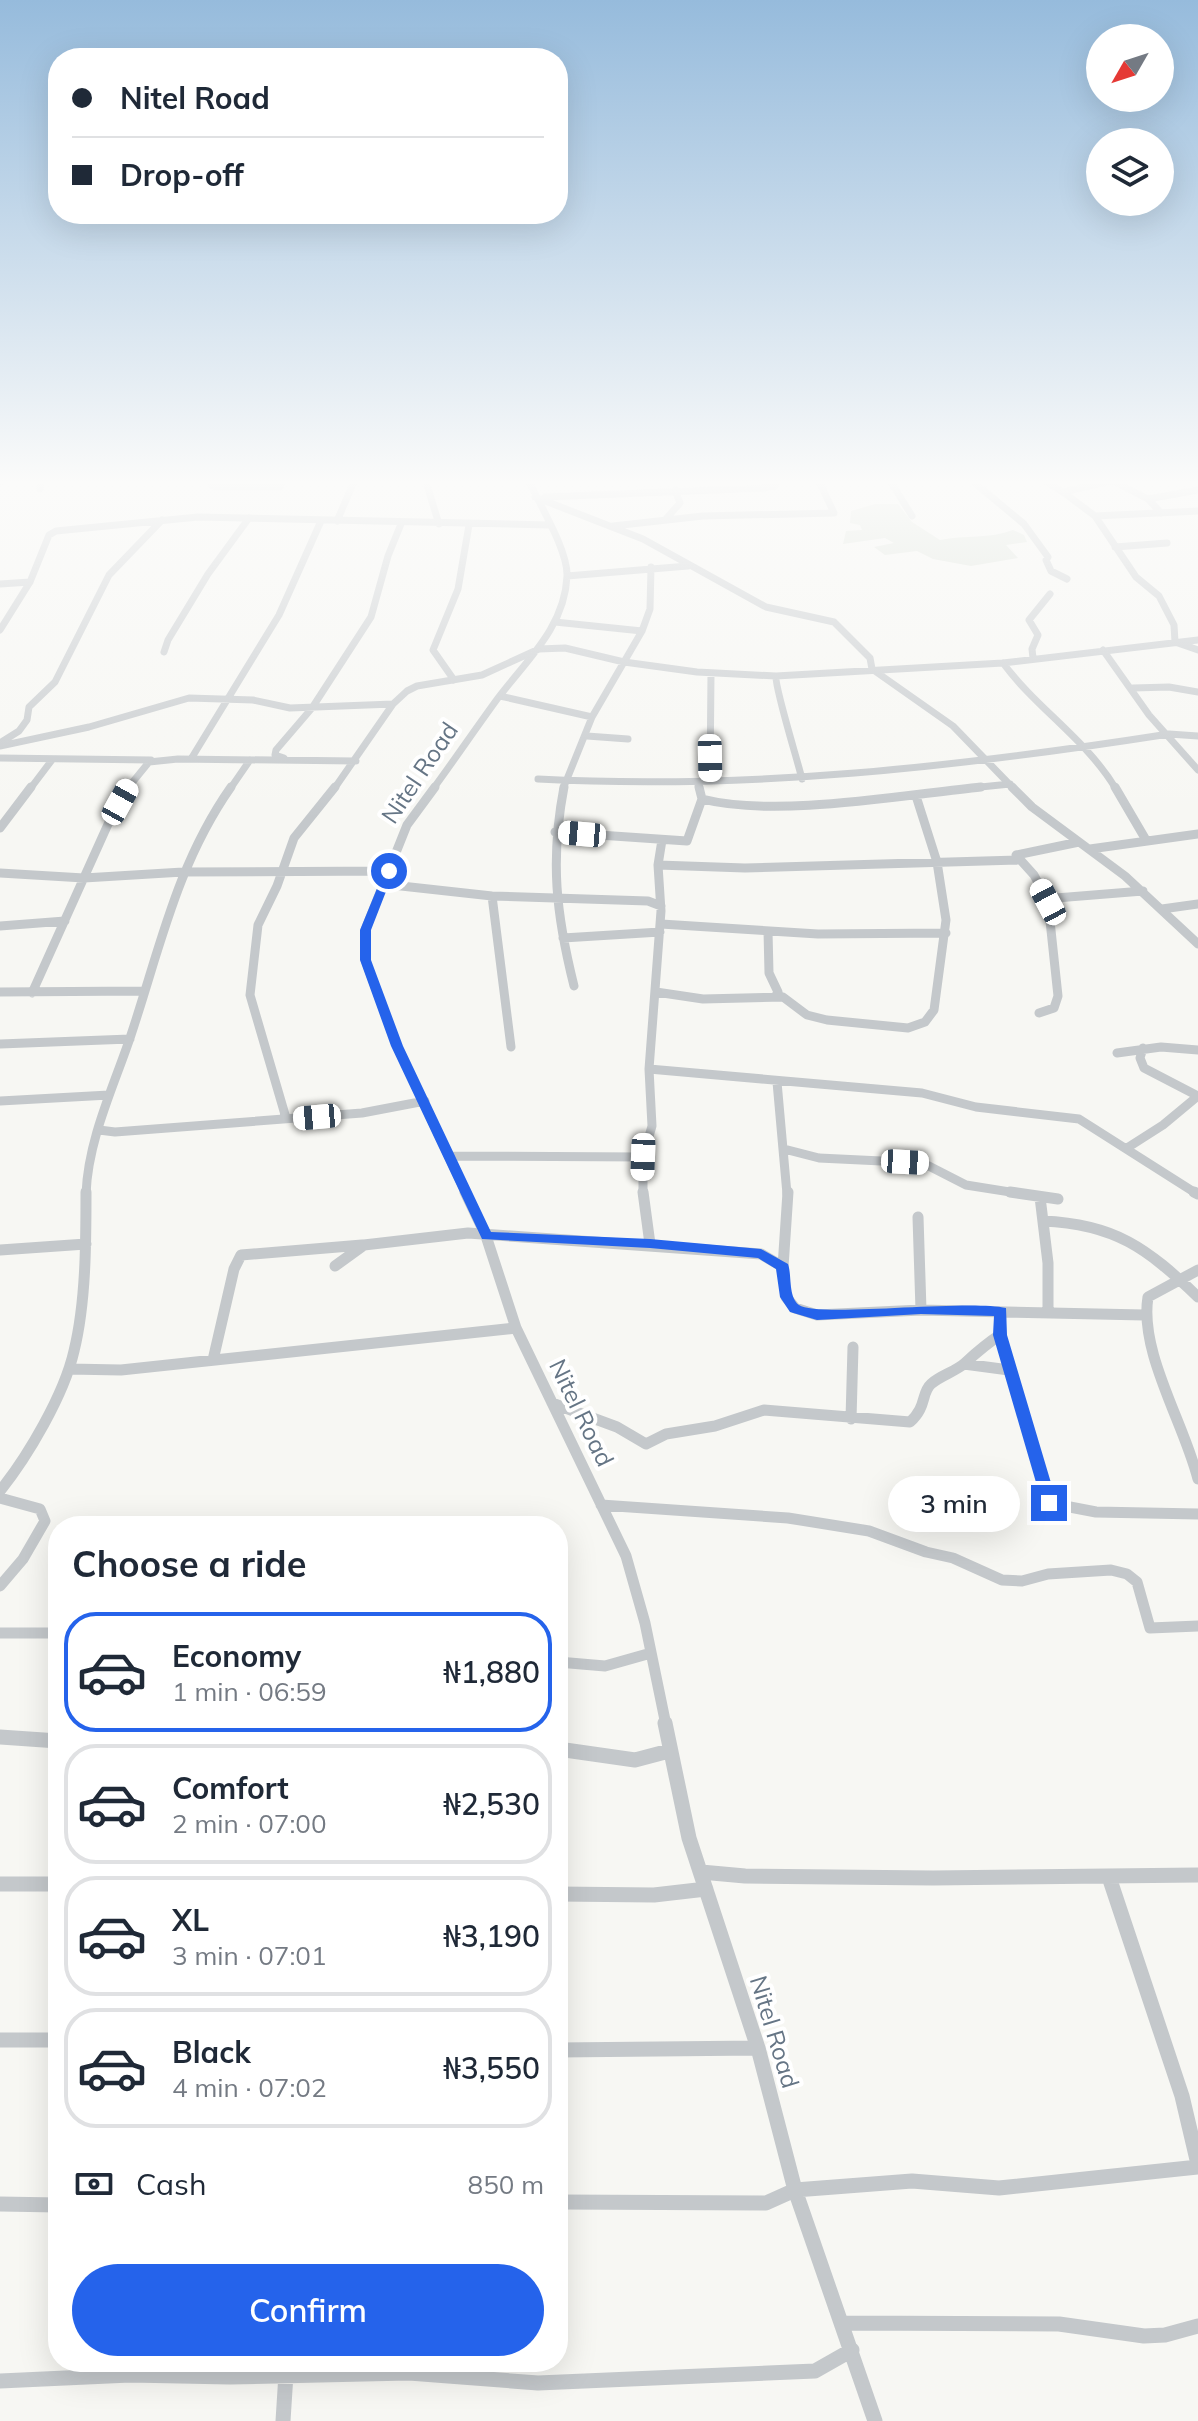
<!DOCTYPE html>
<html lang="en">
<head>
<meta charset="utf-8">
<style>
	:root { --surface:#fff; --page:#f2f2f3; --text:#1f2937; --muted:#747a83; --line:#e0e1e3; --accent:#2563eb }
	body { margin:0; font-family:Mulish,sans-serif; background:var(--page); color:var(--text); height:100vh; display:flex; flex-direction:column; font-size:30px; white-space:nowrap }
	* { box-sizing:border-box; margin:0 }
	p { font-size:26px; color:var(--muted) }
	.icon { flex:none; width:44px; height:44px; fill:none; stroke:currentColor; stroke-width:2; stroke-linecap:round; stroke-linejoin:round }
	.map { position:relative; flex:1; overflow:hidden }
	.panel { position:absolute; left:48px; top:1516px; width:520px; height:856px; display:flex; flex-direction:column; background:var(--surface); border-radius:32px; box-shadow:0 8px 32px #0002 }
	.panel>* { flex:none }
	.banner { position:absolute; left:48px; top:48px; width:520px; height:176px; border-radius:32px; box-shadow:0 8px 32px #0002; display:grid; align-content:center; height:176px; padding:0 24px; background:var(--surface) }
	.needle { width:52px; rotate:231deg }
	.fabs { position:absolute; left:1086px; top:24px; display:grid; gap:16px }
	.fabs a { display:grid; place-items:center; width:88px; height:88px; border-radius:50%; background:var(--surface); box-shadow:0 8px 32px #0002; font-size:40px }
	.end { position:absolute; width:36px; height:36px; margin:-18px; border:10px solid #2563eb; background:#fff; box-shadow:0 0 0 4px #fff }
	.from { border-radius:50% }
	.bubble { position:absolute; height:56px; border-radius:28px; background:var(--surface); box-shadow:0 8px 32px #0002; font-size:26px; font-weight:600; line-height:56px; text-align:center }
	.car { position:absolute; width:24px; height:48px; margin:-24px -12px; border-radius:10px; box-shadow:0 0 6px 2px #0007; background:linear-gradient(#fff 24%,#345 0 40%,#fff 0 76%,#345 0 86%,#fff 0) }
	.banner b { display:flex; align-items:center; gap:28px; height:76px; font-size:30px }
	.banner b+b { border-top:2px solid var(--line) }
	.banner i { width:20px; height:20px; background:var(--text) }
	ul { padding:0; list-style:none }
	li { display:flex; align-items:center; gap:24px; height:120px; margin:0 16px 12px; padding:0 8px; border:4px solid var(--line); border-radius:32px }
	li div { flex:1 }
	li b { display:block; font-size:30px }
	li em { font-style:normal; font-weight:600 }
	li.current { border-color:var(--accent) }
	li>.icon { width:72px; height:72px; stroke-width:1.5 }
	h2 { padding:0 24px; font-size:36px; line-height:96px }
	.pay { display:flex; align-items:center; gap:20px; height:88px; padding:0 24px; font-size:30px }
	.pay p { margin-inline-start:auto }
	.primary-button { display:flex; gap:16px; margin-top:auto; padding:16px 24px }
	.primary-button a { flex:1; height:92px; border-radius:48px; background:var(--accent); color:#fff; font-size:32px; font-weight:600; line-height:92px; text-align:center }
	.map>svg:first-child { display:block }
</style>
</head>
<body>
<div class="map">
<svg width="1198" height="2421" viewBox="0 0 1198 2421">
	<rect width="100%" height="100%" fill="#f7f7f3"/>
	<path fill="#d7ded4" d="M 875,504 L 898,504 L 912,522 L 940,540 C 965,535 990,539 1013,530 L 1024,535 L 1027,542 L 1006,545 L 1018,558 L 971,566 L 933,559 L 917,551 L 885,555 L 874,547 L 894,543 L 885,538 L 843,544 L 846,531 L 862,530 L 860,525 L 850,523 L 851,511 Z"/>
	<g fill="none" stroke-linecap="round" stroke-linejoin="round">
		<path stroke="#c4c8cb" stroke-width="7" d="M 212,479 L 211,485 L 216,487 L 280,487 L 284,479
			M 425,479 L 439,524
			M 889,479 L 912,516
			M 970,479 L 1024,524 L 1048,557 L 1046,560 L 1051,571 L 1067,579
			M 1042,479 L 1063,492 L 1120,479
			M 1113,481 L 1148,499
			M 0,482 L 1,479
			M 40,489 L 41,479
			M 1063,492 L 1095,516 L 1136,577 L 1159,596 L 1174,625 L 1175,642 L 1198,650
			M 535,497 L 643,539 L 766,607 L 834,622 L 870,658 L 872,669 L 953,726 L 1014,789
			M 545,497 L 764,488 L 775,486 L 776,479
			M 1161,513 L 1148,499 L 1198,490
			M 1095,516 L 1198,511
			M 665,520 L 680,503 L 675,490
			M 337,521 L 355,479
			M 613,526 L 703,516 L 834,513 L 818,479
			M 1115,547 L 1167,543
			M 567,576 L 688,566
			M 0,584 L 30,582
			M 555,622 L 642,631
			M 0,630 L 30,582 L 49,535 L 56,531 L 198,517 L 549,525
			M 1103,650 L 1149,715 L 1198,770
			M 164,652 L 168,640 L 208,574 L 249,518
			M 1033,658 L 1032,649 L 1038,635 L 1029,620 L 1050,594
			M 1003,663 C 1037,709 1086,739 1116,789
			M 776,676 C 774,685 798,762 802,779
			M 454,680 L 433,650 L 458,589 L 469,525
			M 1133,688 L 1169,687 L 1198,692
			M 500,696 L 592,717 L 563,789
			M 592,717 L 642,631 L 650,609 L 651,567
			M 587,736 L 628,739
			M 0,743 L 19,731 L 27,720 L 29,707 L 55,682 L 109,575 L 162,520
			M 0,746 L 89,727 L 189,698 L 253,700 L 290,708 L 393,704
			M 0,758 L 151,760
			M 284,758 L 275,755 L 276,750 L 312,708 L 371,617 L 388,556 L 401,524
			M 191,759 L 279,615 L 321,521
			M 538,779 C 753,790 957,767 1169,734 L 1198,736
			M 710,781 L 711,673
			M 698,784 L 699,789
			M 30,789 L 52,760
			M 127,789 L 149,762 L 178,759 L 356,761
			M 230,789 L 250,760
			M 334,789 L 393,704 L 407,691 L 417,686 L 482,675 L 539,649 L 565,648 L 624,662 L 697,672 L 776,676 L 1003,663 L 1198,640
			M 433,789 C 455,759 476,728 498,698 C 526,661 565,627 567,576 C 568,550 539,504 528,479
			M 961,789 L 1010,784"/>
		<path stroke="#c4c8cb" stroke-width="9" d="M 435,787 L 407,825 L 365,930 L 365,960 L 397,1046 L 466,1194
			M 564,787 C 550,860 556,914 574,986
			M 1012,787 L 1032,807 L 1125,876 L 1198,944
			M 1115,787 L 1146,840
			M 702,799 C 777,818 902,795 981,787
			M 0,828 L 31,787
			M 555,832 L 687,841 L 702,799 L 699,787
			M 1090,849 L 1198,834
			M 658,865 L 745,868 L 1018,860
			M 0,873 L 84,878 L 183,872 L 389,871
			M 383,884 L 492,896 L 648,901 L 661,906
			M 492,896 L 511,1047
			M 1048,902 L 1056,898 L 1143,891
			M 1162,909 L 1198,904
			M 661,924 L 818,934 L 946,933
			M 0,926 L 65,921
			M 768,931 L 769,973 L 778,992 L 775,997
			M 563,938 L 660,932
			M 0,992 L 143,991
			M 656,992 L 703,999 L 783,997 L 807,1015 L 827,1020 L 908,1028 L 925,1022 L 934,1010 L 946,920 L 937,862 L 916,796
			M 32,993 L 109,822 L 128,787
			M 1039,1013 L 1054,1008 L 1058,996 L 1048,902 L 1034,875 L 1016,855 L 1079,842
			M 0,1044 L 130,1039
			M 1143,1048 L 1140,1058 L 1144,1068 L 1198,1096
			M 1117,1053 L 1161,1047 L 1198,1050
			M 649,1069 L 922,1093 L 976,1107 L 1079,1119 L 1197,1194
			M 777,1082 L 787,1194
			M 0,1101 L 109,1095
			M 286,1118 L 250,995 L 258,925 L 277,886 L 294,838 L 335,787
			M 99,1130 L 115,1132 L 362,1113 L 425,1101
			M 1127,1148 L 1163,1125 L 1198,1096
			M 784,1149 L 819,1158 L 923,1163 L 966,1185 L 1023,1194
			M 451,1156 L 643,1157
			M 86,1194 C 88,1139 114,1086 131,1035 C 160,948 177,864 231,787
			M 643,1194 L 643,1157 L 652,1126 L 649,1069 L 661,911 L 658,865 L 662,840"/>
		<path stroke="#c4c8cb" stroke-width="11" d="M 465,1192 L 486,1236 L 516,1328 L 626,1556 L 645,1623 L 666,1725
			M 643,1192 L 650,1244
			M 1010,1192 L 1058,1199
			M 1194,1192 L 1198,1194
			M 1040,1197 L 1048,1263 L 1048,1313
			M 918,1217 L 921,1310
			M 1043,1221 C 1115,1224 1147,1248 1198,1297
			M 0,1250 L 86,1244
			M 335,1266 L 364,1245 L 468,1233 L 761,1254 L 783,1267 L 786,1297 L 795,1308 L 817,1315 L 921,1310 L 1144,1315
			M 783,1267 L 788,1192
			M 1198,1270 L 1148,1297 C 1139,1352 1184,1423 1198,1479
			M 1000,1335 L 1049,1503 L 1096,1512 L 1198,1514
			M 213,1360 L 234,1269 L 241,1255 L 362,1245
			M 964,1364 L 1009,1370
			M 69,1369 L 121,1370 L 516,1328
			M 552,1403 L 617,1427 L 646,1444 L 666,1434 L 715,1426 L 764,1410 L 910,1422 C 927,1407 921,1393 931,1384 C 941,1375 955,1372 965,1363 C 977,1352 986,1344 1000,1335 L 1001,1312
			M 851,1419 L 853,1347
			M 0,1491 C 28,1456 64,1395 74,1351 C 86,1302 86,1242 86,1192
			M 0,1498 L 40,1509 L 45,1521 L 23,1559 L 0,1586
			M 601,1505 L 788,1518 L 869,1531 L 926,1552 L 953,1558 L 1002,1580 L 1022,1581 L 1048,1574 L 1111,1570 L 1127,1574 L 1137,1582 L 1150,1628 L 1198,1626
			M 0,1633 L 58,1633
			M 558,1662 L 605,1666 L 651,1653"/>
		<path stroke="#c4c8cb" stroke-width="15" d="M 665,1723 L 689,1838 L 758,2048 L 795,2190 L 875,2421
			M 0,1737 L 58,1741
			M 558,1749 L 635,1760 L 669,1751
			M 701,1872 L 745,1876 L 933,1878 L 1198,1875
			M 1109,1877 L 1182,2096 L 1198,2164
			M 0,1884 L 58,1884
			M 558,1894 L 654,1895 L 706,1889
			M 0,2040 L 58,2040
			M 558,2050 L 758,2048
			M 558,2202 L 766,2203 L 795,2190 L 912,2181 L 999,2188 L 1198,2167
			M 0,2204 L 58,2205
			M 842,2323 L 1059,2324 L 1144,2336 L 1165,2335 L 1198,2326
			M 230,2362 L 230,2377
			M 0,2381 L 130,2375 L 230,2377 L 409,2373 L 538,2383 L 815,2371 L 852,2350
			M 283,2421 L 286,2374"/>
	</g>
	<linearGradient id="sky" x2="0" y2="1"><stop stop-color="#96bbdc"/><stop offset="0.59" stop-color="#fbfbfa"/><stop offset="1" stop-color="#fbfbfa" stop-opacity="0"/></linearGradient>
	<rect width="1198" height="818" fill="url(#sky)"/>
	<path fill="#2563eb" d="M 385,869 L 394,871 L 371,930 L 371,960 L 403,1046 L 491,1232 L 650,1239 L 761,1249 L 788,1264 C 792,1275 788,1297 799,1305 C 818,1318 966,1299 1006,1308 L 1007,1335 L 1057,1503 L 1055,1507 L 1044,1507 L 1042,1503 L 993,1335 L 994,1316 L 921,1314 L 817,1320 L 790,1312 L 780,1297 L 776,1269 L 758,1258 L 650,1248 L 482,1239 L 391,1046 L 360,960 L 360,930 Z"/>
	<g text-anchor="middle" stroke-width="8" stroke-linejoin="round" paint-order="stroke">
		<g font-size="24" fill="#657585" stroke="#fff">
			<text transform="translate(420 773) rotate(-56)" y="8">Nitel Road</text>
			<text transform="translate(581 1413) rotate(64)" y="8">Nitel Road</text>
			<text transform="translate(774 2032) rotate(73)" y="8">Nitel Road</text>
		</g>
	</g>
</svg>
<div class="fabs">
<a><svg class="needle" viewBox="-14 -14 28 28"><path d="M0-13l5 13h-10z" fill="#e53935"/><path d="M0 13l5-13h-10z" fill="#747a83"/></svg></a>
<a><svg class="icon" aria-label="layers" viewBox="0 0 24 24"><path d="M12 4l9 5-9 5-9-5zM3 14l9 5 9-5"/></svg></a>
</div>
<i class="end from" style="left:389px;top:871px"></i>
<i class="end" style="left:1049px;top:1503px"></i>
<div class="bubble" style="left:888px;top:1476px;width:132px">3 min</div>
<i class="car" style="left:710px;top:758px;rotate:179deg"></i>
<i class="car" style="left:120px;top:802px;rotate:29deg"></i>
<i class="car" style="left:582px;top:834px;rotate:275deg"></i>
<i class="car" style="left:1048px;top:902px;rotate:332deg"></i>
<i class="car" style="left:317px;top:1117px;rotate:265deg"></i>
<i class="car" style="left:643px;top:1157px;rotate:182deg"></i>
<i class="car" style="left:905px;top:1162px;rotate:93deg"></i>
<div class="banner">
<b><i class="from"></i>Nitel Road</b>
<b><i></i>Drop-off</b>
</div>
<section class="panel">
<h2>Choose a ride</h2>
<ul>
<li class="current"><svg class="icon" aria-label="car" viewBox="0 0 24 24"><path d="M5 17H2v-5l4-1 3-4h7l3 4 3 1v5h-3M9 17h6M6 11h13"/><circle cx="7" cy="17" r="2"/><circle cx="17" cy="17" r="2"/></svg><div><b>Economy</b><p>1 min · 06:59</p></div><em>₦1,880</em></li>
<li><svg class="icon" aria-label="car" viewBox="0 0 24 24"><path d="M5 17H2v-5l4-1 3-4h7l3 4 3 1v5h-3M9 17h6M6 11h13"/><circle cx="7" cy="17" r="2"/><circle cx="17" cy="17" r="2"/></svg><div><b>Comfort</b><p>2 min · 07:00</p></div><em>₦2,530</em></li>
<li><svg class="icon" aria-label="car" viewBox="0 0 24 24"><path d="M5 17H2v-5l4-1 3-4h7l3 4 3 1v5h-3M9 17h6M6 11h13"/><circle cx="7" cy="17" r="2"/><circle cx="17" cy="17" r="2"/></svg><div><b>XL</b><p>3 min · 07:01</p></div><em>₦3,190</em></li>
<li><svg class="icon" aria-label="car" viewBox="0 0 24 24"><path d="M5 17H2v-5l4-1 3-4h7l3 4 3 1v5h-3M9 17h6M6 11h13"/><circle cx="7" cy="17" r="2"/><circle cx="17" cy="17" r="2"/></svg><div><b>Black</b><p>4 min · 07:02</p></div><em>₦3,550</em></li>
</ul>
<div class="pay"><svg class="icon" aria-label="cash" viewBox="0 0 24 24"><path d="M3 7h18v10H3z"/><circle cx="12" cy="12" r="2"/></svg>Cash<p>850 m</p></div>
<div class="primary-button"><a>Confirm</a></div>
</section>
</div>
</body>
</html>
